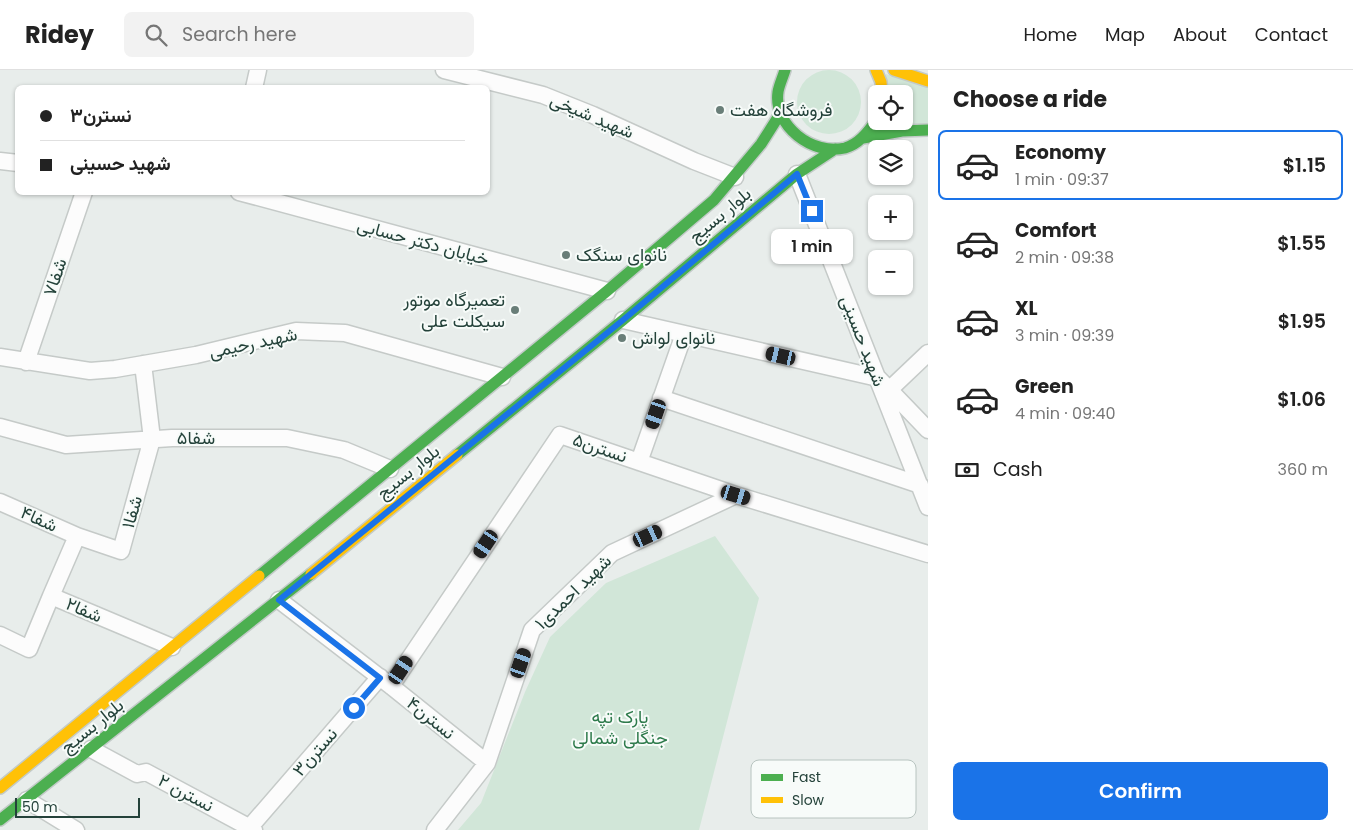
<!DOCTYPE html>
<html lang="en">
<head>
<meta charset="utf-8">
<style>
	:root { --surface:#fff; --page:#f2f2f2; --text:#222; --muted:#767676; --line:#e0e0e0; --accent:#1a73e8 }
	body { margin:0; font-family:Poppins,Vazirmatn,sans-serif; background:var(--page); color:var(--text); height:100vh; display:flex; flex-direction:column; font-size:19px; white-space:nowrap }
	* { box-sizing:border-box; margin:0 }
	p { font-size:16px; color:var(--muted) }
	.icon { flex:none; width:28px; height:28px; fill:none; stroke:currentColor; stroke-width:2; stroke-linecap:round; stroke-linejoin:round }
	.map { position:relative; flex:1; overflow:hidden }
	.sheet { display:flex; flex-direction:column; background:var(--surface); width:425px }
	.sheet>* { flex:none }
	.banner { position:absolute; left:15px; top:15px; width:475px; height:110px; border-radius:8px; box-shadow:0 1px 4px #0004; display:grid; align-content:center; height:110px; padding:0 25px; background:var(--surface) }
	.tools { position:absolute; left:868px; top:15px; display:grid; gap:10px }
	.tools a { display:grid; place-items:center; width:45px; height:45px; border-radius:8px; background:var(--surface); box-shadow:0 1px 4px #0004; font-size:25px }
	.scale { position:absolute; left:15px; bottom:12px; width:125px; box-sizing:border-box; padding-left:5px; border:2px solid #24423a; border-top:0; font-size:14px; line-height:18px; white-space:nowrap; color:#24423a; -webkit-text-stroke:4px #f7fbf9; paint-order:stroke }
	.end { position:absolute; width:22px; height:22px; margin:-11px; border:6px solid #1a73e8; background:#fff; box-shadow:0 0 0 2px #fff }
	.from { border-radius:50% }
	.bubble { position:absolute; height:35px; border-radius:8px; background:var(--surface); box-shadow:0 1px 4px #0004; font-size:16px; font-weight:600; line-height:35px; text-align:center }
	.car { position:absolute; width:15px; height:30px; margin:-15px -8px; border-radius:6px; box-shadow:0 0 4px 1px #0007; background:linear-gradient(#222 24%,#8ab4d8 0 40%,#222 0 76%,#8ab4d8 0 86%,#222 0) }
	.banner b { display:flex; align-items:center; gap:18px; height:48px; font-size:19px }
	.banner b+b { border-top:1px solid var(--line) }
	.banner i { width:12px; height:12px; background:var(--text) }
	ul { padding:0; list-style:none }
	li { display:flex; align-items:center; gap:15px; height:70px; margin:0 10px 8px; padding:0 15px; border:2px solid transparent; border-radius:8px }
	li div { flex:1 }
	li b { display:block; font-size:19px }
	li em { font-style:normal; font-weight:600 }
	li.on { border-color:var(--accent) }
	li>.icon { width:45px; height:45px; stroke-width:1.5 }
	h2 { padding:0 25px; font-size:22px; line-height:60px }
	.pay { display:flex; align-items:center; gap:12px; height:55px; padding:0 25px; font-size:19px }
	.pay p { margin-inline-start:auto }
	.primary-button { display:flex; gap:10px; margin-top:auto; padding:10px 25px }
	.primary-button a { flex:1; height:58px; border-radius:8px; background:var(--accent); color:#fff; font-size:20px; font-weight:600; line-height:58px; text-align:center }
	header { display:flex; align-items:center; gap:30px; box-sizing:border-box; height:70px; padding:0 25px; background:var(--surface); border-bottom:1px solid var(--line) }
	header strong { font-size:24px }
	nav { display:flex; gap:28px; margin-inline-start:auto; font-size:18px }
	.search { width:350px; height:45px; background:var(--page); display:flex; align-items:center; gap:12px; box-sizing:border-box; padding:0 18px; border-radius:8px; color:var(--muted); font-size:19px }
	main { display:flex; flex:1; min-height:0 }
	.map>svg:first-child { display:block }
</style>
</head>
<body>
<header>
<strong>Ridey</strong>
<div class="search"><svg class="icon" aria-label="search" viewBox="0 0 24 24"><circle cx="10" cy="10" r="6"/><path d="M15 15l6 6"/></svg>Search here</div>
<nav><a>Home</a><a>Map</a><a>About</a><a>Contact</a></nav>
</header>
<main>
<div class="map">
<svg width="928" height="760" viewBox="0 0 928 760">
	<rect width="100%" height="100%" fill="#e8edeb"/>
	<path fill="#d1e6d8" d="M797 32a32 32 0 1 1 64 0a32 32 0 1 1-64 0Z
		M 886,4 L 928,18 L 928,55 L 882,51 L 904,51 L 904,24 L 884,24 Z
		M 715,466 L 759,528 L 699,760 L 458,760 L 481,733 L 525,622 L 550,567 L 606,513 Z"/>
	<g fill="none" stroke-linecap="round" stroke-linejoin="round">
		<g stroke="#c5cac8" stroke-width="19">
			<path id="street" d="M 444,0 L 543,25 L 593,45 L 694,91 L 735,107
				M 254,18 L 258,0
				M 0,91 L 18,93
				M 797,104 L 928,437
				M 239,122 L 607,221
				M 623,250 L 878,308 L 928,360
				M 0,287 L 90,301 L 115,299 L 196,285 L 296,261 L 345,263 L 502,307
				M 26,292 L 84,122
				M 889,320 L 928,283
				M 661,328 L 920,415
				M 0,357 L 66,375 L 172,368 L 287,368 L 344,380 L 390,399
				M 639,392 L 684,264
				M 0,432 L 77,466
				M 51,526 L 77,466 L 121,481 L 152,369 L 143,294
				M 279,530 L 391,616 L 487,693
				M 0,565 L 29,579 L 51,526 L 172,577
				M 391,616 L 560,365 L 736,425 L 928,484
				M 91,679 L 137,704 L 146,702 L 254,760
				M 27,730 L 76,760
				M 250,757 L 380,607
				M 435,760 L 487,693 L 532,560 L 612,483 L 736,425"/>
		</g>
		<g stroke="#c3cbc8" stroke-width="14">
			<path id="fast" d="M 785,0 C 783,7 779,15 778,22 C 773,56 813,86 845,78 C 859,74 867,63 876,51
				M 863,68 L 902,61 L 928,60
				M 457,385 L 623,250 L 797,104 L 835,79
				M 259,506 L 607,221 L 714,130 L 761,74 L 780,44
				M 0,750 L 311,504"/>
		</g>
		<g stroke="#c3cbc8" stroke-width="14">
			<path id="slow" d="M 876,0 L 881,12 L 882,24
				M 894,0 L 928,11
				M 311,504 L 457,385
				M 0,718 L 259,506"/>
		</g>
		<use href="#street" stroke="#fcfcfc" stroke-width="16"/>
		<use href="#fast" stroke="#4caf50" stroke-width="11"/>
		<use href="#slow" stroke="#ffc107" stroke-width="11"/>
	</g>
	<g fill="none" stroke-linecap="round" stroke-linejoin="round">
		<path stroke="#1a73e8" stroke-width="6" d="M 354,638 L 380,608 L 279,530 L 623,250 L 797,104 L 812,141"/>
	</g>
	<g fill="#697e78" stroke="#f7fbf9" stroke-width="2">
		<circle cx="720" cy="40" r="5"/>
		<circle cx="566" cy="185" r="5"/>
		<circle cx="515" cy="240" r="5"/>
		<circle cx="622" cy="268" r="5"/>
	</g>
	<g text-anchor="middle" stroke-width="4" stroke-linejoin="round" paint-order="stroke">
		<g font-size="18" fill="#24423a" stroke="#f7fbf9" text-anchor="start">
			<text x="730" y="46">فروشگاه هفت</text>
			<text x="576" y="191">نانوای سنگک</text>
			<text x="505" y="236" text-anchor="end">تعمیرگاه موتور<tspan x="505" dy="21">سیکلت علی</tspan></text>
			<text x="632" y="274">نانوای لواش</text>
		</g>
		<g font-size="18" fill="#24423a" stroke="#f7fbf9">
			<text transform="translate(592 46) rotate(23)" y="6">شهید شیخی</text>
			<text transform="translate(720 145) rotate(-40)" y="6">بلوار بسیج</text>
			<text transform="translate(423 172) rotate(15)" y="6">خیابان دکتر حسابی</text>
			<text transform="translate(55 207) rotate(-71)" y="6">شفا۷</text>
			<text transform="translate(863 271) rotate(69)" y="6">شهید حسینی</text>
			<text transform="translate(253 273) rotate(-12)" y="6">شهید رحیمی</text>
			<text x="196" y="374">شفا۵</text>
			<text transform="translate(600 378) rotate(19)" y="6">نسترن۵</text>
			<text transform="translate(408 402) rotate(-39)" y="6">بلوار بسیج</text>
			<text transform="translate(132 442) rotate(-74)" y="6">شفا۱</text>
			<text transform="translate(39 449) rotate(24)" y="6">شفا۴</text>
			<text transform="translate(573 522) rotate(-44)" y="6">شهید احمدی۱</text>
			<text transform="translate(84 540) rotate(23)" y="6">شفا۲</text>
			<text transform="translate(431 648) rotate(39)" y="6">نسترن۴</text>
			<text transform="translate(92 656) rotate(-39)" y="6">بلوار بسیج</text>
			<text transform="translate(315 682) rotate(-49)" y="6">نسترن۳</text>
			<text transform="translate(186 723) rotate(28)" y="6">نسترن ۲</text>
		</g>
		<g font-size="18" fill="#2d7a4b" stroke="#f7fbf9">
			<text x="620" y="653">پارک تپه<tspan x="620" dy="21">جنگلی شمالی</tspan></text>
		</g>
	</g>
	<rect x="751" y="690" width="165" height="58" rx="8" fill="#f7fbf9" stroke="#b8c4c0" stroke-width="1"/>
	<rect x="761" y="704" width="22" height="7" fill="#4caf50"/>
	<rect x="761" y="727" width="22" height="6" fill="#ffc107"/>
	<g font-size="14" fill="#24423a">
		<text x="792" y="712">Fast</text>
		<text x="792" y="735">Slow</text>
	</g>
</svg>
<div class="tools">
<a><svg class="icon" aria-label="locate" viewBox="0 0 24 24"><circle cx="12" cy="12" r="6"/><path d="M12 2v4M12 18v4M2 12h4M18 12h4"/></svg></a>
<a><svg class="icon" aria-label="layers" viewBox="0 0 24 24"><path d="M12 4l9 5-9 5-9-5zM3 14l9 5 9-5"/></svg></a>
<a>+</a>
<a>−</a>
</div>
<div class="scale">50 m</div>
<i class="end from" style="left:354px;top:638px"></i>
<i class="end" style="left:812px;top:141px"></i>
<div class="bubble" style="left:771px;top:159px;width:82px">1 min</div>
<i class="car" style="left:781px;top:286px;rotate:283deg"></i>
<i class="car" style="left:656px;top:344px;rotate:199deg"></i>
<i class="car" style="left:736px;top:425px;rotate:107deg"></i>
<i class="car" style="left:648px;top:466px;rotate:65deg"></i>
<i class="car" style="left:486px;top:474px;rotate:214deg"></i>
<i class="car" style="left:521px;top:593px;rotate:19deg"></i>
<i class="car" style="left:401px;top:600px;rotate:34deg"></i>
<div class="banner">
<b><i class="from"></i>نسترن۳</b>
<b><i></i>شهید حسینی</b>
</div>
</div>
<section class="sheet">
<h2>Choose a ride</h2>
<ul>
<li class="on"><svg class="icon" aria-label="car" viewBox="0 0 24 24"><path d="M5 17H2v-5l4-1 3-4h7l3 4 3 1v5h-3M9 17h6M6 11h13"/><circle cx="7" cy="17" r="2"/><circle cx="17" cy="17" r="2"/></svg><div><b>Economy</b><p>1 min · 09:37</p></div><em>$1.15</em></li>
<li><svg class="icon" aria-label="car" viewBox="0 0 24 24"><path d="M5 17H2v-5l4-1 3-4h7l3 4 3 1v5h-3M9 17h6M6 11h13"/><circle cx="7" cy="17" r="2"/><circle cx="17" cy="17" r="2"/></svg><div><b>Comfort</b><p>2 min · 09:38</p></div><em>$1.55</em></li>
<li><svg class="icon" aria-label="car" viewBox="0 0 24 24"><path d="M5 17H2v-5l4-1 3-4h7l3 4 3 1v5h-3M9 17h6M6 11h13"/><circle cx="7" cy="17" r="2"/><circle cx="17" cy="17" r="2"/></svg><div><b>XL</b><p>3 min · 09:39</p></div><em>$1.95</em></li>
<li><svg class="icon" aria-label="car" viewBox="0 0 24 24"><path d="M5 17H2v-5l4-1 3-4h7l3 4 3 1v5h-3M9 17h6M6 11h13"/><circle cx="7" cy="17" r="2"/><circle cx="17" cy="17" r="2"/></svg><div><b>Green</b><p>4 min · 09:40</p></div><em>$1.06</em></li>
</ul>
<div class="pay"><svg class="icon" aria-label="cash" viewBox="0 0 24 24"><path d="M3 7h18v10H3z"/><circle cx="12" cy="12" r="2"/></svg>Cash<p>360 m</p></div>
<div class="primary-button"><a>Confirm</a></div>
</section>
</main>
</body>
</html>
